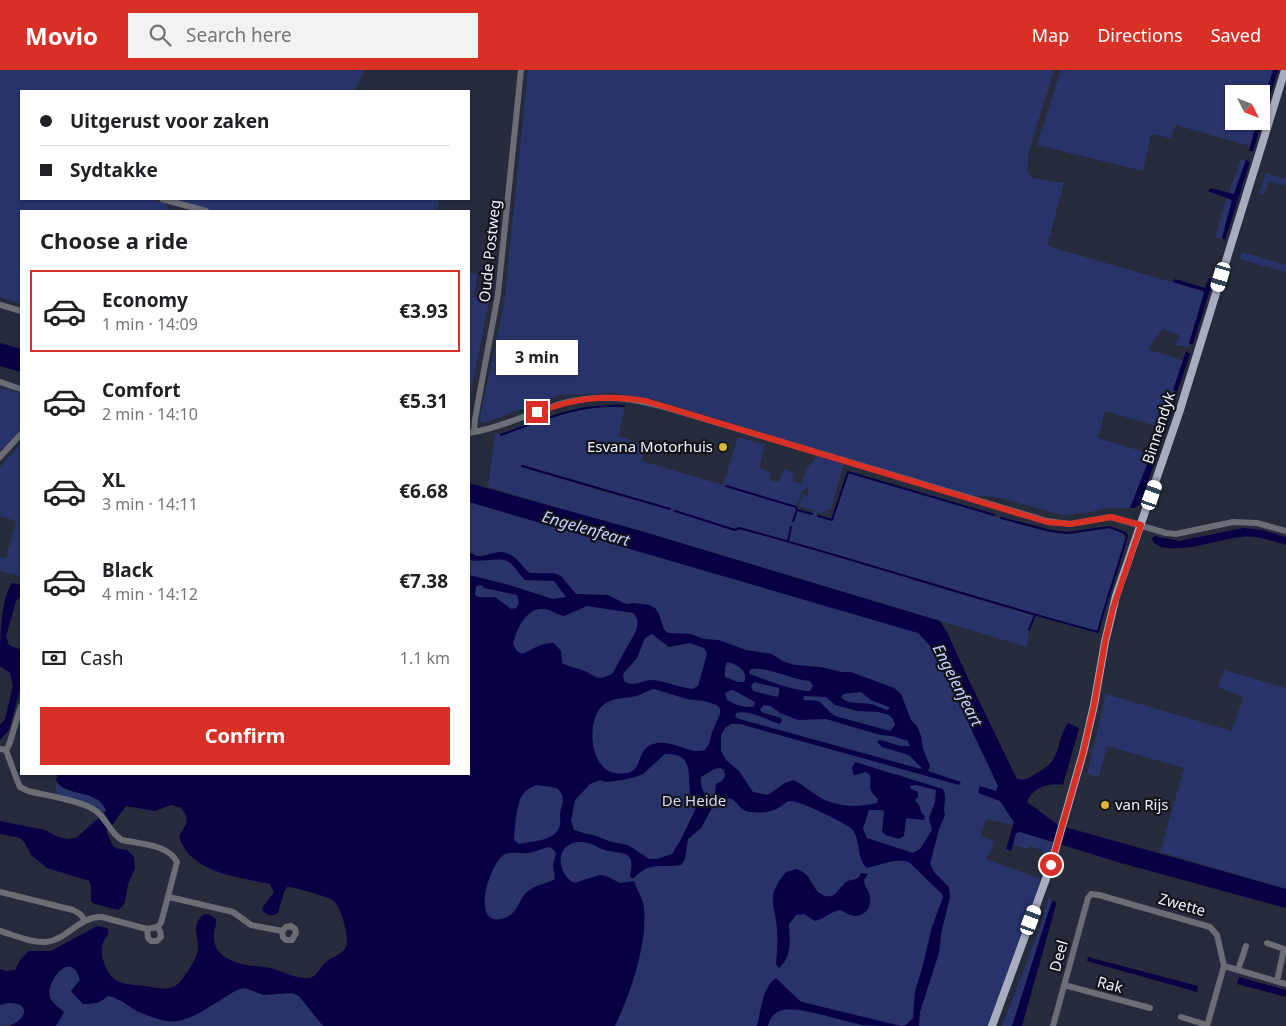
<!DOCTYPE html>
<html lang="en">
<head>
<meta charset="utf-8">
<style>
	:root { --surface:#fff; --page:#f2f2f2; --text:#202124; --muted:#757577; --line:#e0e0e0; --accent:#d93025 }
	body { margin:0; font-family:"Noto Sans",sans-serif; background:var(--page); color:var(--text); height:100vh; display:flex; flex-direction:column; font-size:19px; white-space:nowrap }
	* { box-sizing:border-box; margin:0 }
	p { font-size:16px; color:var(--muted) }
	.icon { flex:none; width:28px; height:28px; fill:none; stroke:currentColor; stroke-width:2; stroke-linecap:round; stroke-linejoin:round }
	.map { position:relative; flex:1; overflow:hidden }
	.sheet { position:absolute; left:20px; top:140px; width:450px; height:565px; display:flex; flex-direction:column; background:var(--surface); border-radius:0px; box-shadow:0 1px 4px #0004 }
	.sheet>* { flex:none }
	.hud { position:absolute; left:20px; top:20px; width:450px; height:110px; border-radius:0px; box-shadow:0 1px 4px #0004; display:grid; align-content:center; height:110px; padding:0 20px; background:var(--surface) }
	.needle { width:32px; rotate:132deg }
	.buttons { position:absolute; left:1225px; top:15px; display:grid; gap:10px }
	.buttons a { display:grid; place-items:center; width:45px; height:45px; border-radius:0px; background:var(--surface); box-shadow:0 1px 4px #0004; font-size:25px }
	.end { position:absolute; width:22px; height:22px; margin:-11px; border:6px solid #d93025; background:#fff; box-shadow:0 0 0 2px #fff }
	.from { border-radius:50% }
	.bubble { position:absolute; height:35px; border-radius:0px; background:var(--surface); box-shadow:0 1px 4px #0004; font-size:16px; font-weight:700; line-height:35px; text-align:center }
	.car { position:absolute; width:15px; height:30px; margin:-15px -8px; border-radius:6px; box-shadow:0 0 4px 1px #0007; background:linear-gradient(#fff 24%,#345 0 40%,#fff 0 76%,#345 0 86%,#fff 0) }
	.hud b { display:flex; align-items:center; gap:18px; height:48px; font-size:19px }
	.hud b+b { border-top:1px solid var(--line) }
	.hud i { width:12px; height:12px; background:var(--text) }
	ul { padding:0; list-style:none }
	li { display:flex; align-items:center; gap:15px; height:82px; margin:0 10px 8px; padding:0 10px; border:2px solid transparent; border-radius:0px }
	li div { flex:1 }
	li b { display:block; font-size:19px }
	li em { font-style:normal; font-weight:700 }
	li.active { border-color:var(--accent) }
	li>.icon { width:45px; height:45px; stroke-width:1.5 }
	h2 { padding:0 20px; font-size:22px; line-height:60px }
	.pay { display:flex; align-items:center; gap:12px; height:55px; padding:0 20px; font-size:19px }
	.pay p { margin-inline-start:auto }
	.cta { display:flex; gap:10px; margin-top:auto; padding:10px 20px }
	.cta a { flex:1; height:58px; border-radius:0px; background:var(--accent); color:#fff; font-size:20px; font-weight:700; line-height:58px; text-align:center }
	header { display:flex; align-items:center; gap:30px; box-sizing:border-box; height:70px; padding:0 25px; background:var(--accent); color:#fff }
	header strong { font-size:24px }
	nav { display:flex; gap:28px; margin-inline-start:auto; font-size:18px }
	.search { width:350px; height:45px; background:var(--page); display:flex; align-items:center; gap:12px; box-sizing:border-box; padding:0 18px; border-radius:0px; color:var(--muted); font-size:19px }
	.map>svg:first-child { display:block }
</style>
</head>
<body>
<header>
<strong>Movio</strong>
<div class="search"><svg class="icon" aria-label="search" viewBox="0 0 24 24"><circle cx="10" cy="10" r="6"/><path d="M15 15l6 6"/></svg>Search here</div>
<nav><a>Map</a><a>Directions</a><a>Saved</a></nav>
</header>
<div class="map">
<svg width="1286" height="956" viewBox="0 0 1286 956">
	<rect width="100%" height="100%" fill="#262b3c"/>
	<path fill="#28336a" fill-rule="evenodd" d="M 0,0 L 364,0 L 355,21 L 21,21 L 21,129 L 149,129 L 165,133 L 170,141 L 21,141 L 21,234 L 0,227 Z
		M 528,0 L 1054,0 L 1029,81 L 1027,101 L 1032,108 L 1064,113 L 1047,176 L 1203,221 L 1204,223 L 1189,273 L 1189,277 L 1176,275 L 1179,265 L 1167,261 L 1164,258 L 1153,271 L 1149,280 L 1183,290 L 1173,320 L 1175,321 L 1161,357 L 1105,341 L 1098,368 L 1151,384 L 1130,438 L 1106,438 L 1086,443 L 1063,445 L 996,427 L 968,425 L 652,329 L 613,323 L 560,325 L 484,353 L 481,352 L 480,346 L 504,235 Z
		M 1061,0 L 1273,0 L 1261,38 L 1261,24 L 1234,24 L 1234,51 L 1257,51 L 1250,76 L 1176,55 L 1171,68 L 1151,64 L 1143,101 L 1037,75 Z
		M 1241,89 L 1246,90 L 1234,124 L 1229,123 Z
		M 1266,103 L 1286,109 L 1286,116 L 1269,111 L 1264,125 L 1259,123 Z
		M 1227,127 L 1231,128 L 1233,132 L 1222,169 L 1215,167 Z
		M 167,129 L 439,129 L 438,141 L 212,141 Z
		M 1242,182 L 1286,195 L 1286,202 L 1240,189 Z
		M 469,202 L 477,204 L 474,226 L 489,230 L 469,332 Z
		M 0,318 L 21,323 L 21,359 L 0,382 Z
		M 610,336 L 624,338 L 619,366 L 642,374 L 644,379 L 642,391 L 723,415 L 738,367 L 765,375 L 759,398 L 771,402 L 769,410 L 779,412 L 784,399 L 794,403 L 792,409 L 801,415 L 805,401 L 817,386 L 844,394 L 831,439 L 822,443 L 817,442 L 817,446 L 832,451 L 848,403 C 887,414 927,425 966,437 C 993,445 1018,455 1046,461 C 1053,463 1061,464 1069,464 C 1084,465 1116,449 1125,468 L 1097,561 L 1034,544 L 789,471 L 791,457 L 787,470 L 739,457 L 734,459 L 675,440 L 674,441 L 735,461 L 740,459 L 787,472 L 1034,546 L 1029,561 L 1027,577 L 641,461 L 588,447 L 488,417 L 495,363 L 500,364 L 501,366 C 536,352 572,338 610,336 ZM 523,395 L 670,439 L 612,424 L 521,397 ZM 808,417 L 808,426 L 803,424 L 799,436 L 814,441 L 812,445 L 797,441 L 794,452 L 792,452 L 796,438 L 790,435 L 797,436 L 802,421 Z
		M 21,373 L 21,506 L 0,501 L 0,487 L 6,488 L 16,451 L 0,446 L 0,397 Z
		M 469,432 L 920,563 L 936,579 L 1001,717 L 997,729 L 1003,735 L 1014,752 L 1013,755 L 986,749 L 980,768 L 982,766 L 994,771 L 990,784 L 988,783 L 986,789 L 1041,809 L 989,956 L 531,956 L 469,826 Z
		M 1224,600 L 1286,618 L 1286,819 L 1160,782 L 1184,698 L 1107,676 L 1099,707 L 1087,704 L 1106,624 L 1232,661 L 1243,627 L 1218,617 Z
		M 57,713 C 70,727 98,719 107,740 L 104,743 C 92,731 70,729 54,726 Z
		M 1020,762 L 1053,772 L 1045,799 L 1039,797 L 1044,781 L 1030,776 L 1028,779 L 1013,775 L 1017,763 Z
		M 1049,827 L 1052,831 L 1012,956 L 1002,956 L 1038,863 Z
		M 69,896 L 75,899 L 80,910 L 71,921 L 83,934 C 94,934 100,933 108,926 L 120,929 L 138,942 L 189,947 L 237,920 L 245,918 L 264,925 L 292,923 L 299,926 L 323,956 L 56,956 L 64,942 C 60,938 52,933 50,927 C 47,916 58,898 69,896 Z
		M 5,933 C 38,931 26,956 0,956 L 0,935 Z"/>
	<path fill="#070044" fill-rule="evenodd" d="M 1273,0 L 1278,0 L 1253,81 L 1249,81 L 1257,51 L 1261,51 L 1261,38 Z
		M 1246,90 L 1250,92 L 1225,170 L 1222,168 L 1232,130 L 1208,121 L 1211,118 L 1234,124 Z
		M 1209,208 L 1213,210 L 1193,274 L 1189,274 L 1204,223 L 1203,221 L 1173,212 L 1175,209 L 1205,218 Z
		M 0,273 L 21,279 L 21,302 L 0,296 Z
		M 1186,281 L 1190,284 L 1177,322 L 1173,320 Z
		M 1171,329 L 1175,330 L 1165,360 L 1161,357 Z
		M 1154,377 L 1159,379 L 1141,433 L 1135,438 L 1130,438 Z
		M 469,413 L 641,461 L 940,551 L 947,562 L 966,604 L 1017,709 C 1023,711 1027,709 1032,706 C 1066,688 1052,679 1068,653 L 1079,658 L 1063,715 C 1049,712 1032,718 1027,732 L 1058,755 L 1286,819 L 1286,838 L 1121,793 L 1020,762 L 1016,763 L 1011,781 L 1006,779 L 1014,752 L 1000,731 L 978,723 L 980,716 L 996,721 L 998,716 L 934,580 L 918,563 L 469,432 Z
		M 1244,458 L 1262,460 L 1286,467 L 1286,475 C 1272,471 1256,465 1241,467 C 1223,468 1161,491 1152,469 L 1154,466 L 1179,471 Z
		M 469,481 C 480,494 492,478 506,483 C 519,487 520,496 530,503 L 554,503 L 561,506 L 576,524 L 608,525 L 626,534 L 634,533 L 649,535 L 655,538 L 659,544 L 664,559 L 668,563 L 691,564 L 704,569 L 719,570 L 746,580 L 772,584 L 782,591 L 795,595 L 821,597 L 841,602 L 851,602 L 894,618 L 901,624 L 911,650 L 917,656 L 921,666 L 923,679 L 930,696 L 928,701 L 961,712 L 959,715 L 740,654 L 731,654 L 726,657 L 721,665 L 721,681 L 726,690 L 739,701 L 753,722 L 768,725 L 785,713 L 793,710 C 802,714 808,720 816,725 C 834,737 856,738 877,733 L 878,729 C 866,717 872,719 870,705 L 866,702 L 855,705 L 853,704 L 852,698 L 855,692 L 943,719 C 948,728 942,736 945,745 L 939,759 L 930,794 L 935,803 L 949,817 L 950,827 L 941,864 L 939,883 L 920,942 L 919,956 L 902,956 L 906,955 L 913,948 L 915,921 L 922,899 L 932,857 L 943,827 L 942,824 L 909,792 C 894,788 881,795 867,798 C 856,788 861,770 852,759 C 846,753 797,729 789,731 C 786,732 783,735 780,737 C 771,743 760,743 750,742 C 739,741 738,730 729,728 L 713,736 L 701,758 L 688,769 L 685,789 L 681,795 C 662,798 649,791 634,808 L 630,807 C 636,778 623,785 605,780 C 596,777 589,771 579,772 C 555,773 556,803 574,813 L 600,805 L 606,806 L 620,813 L 634,811 C 636,818 641,825 643,833 C 650,868 630,925 615,956 L 323,956 L 299,926 L 292,923 L 264,925 L 245,918 L 237,920 C 220,929 197,948 178,951 C 165,953 151,947 139,942 C 128,937 121,928 108,926 C 100,933 94,934 83,934 L 71,921 L 80,910 C 72,878 45,911 50,928 C 52,933 60,938 64,942 L 56,956 L 10,956 C 35,944 24,927 0,935 L 0,899 L 6,901 L 15,900 L 20,890 L 29,881 L 51,881 L 97,856 L 107,858 L 109,862 C 107,867 103,871 102,876 C 100,888 108,908 120,912 C 128,915 137,915 146,916 C 158,918 169,922 179,913 C 185,906 194,893 197,884 C 202,869 188,858 204,844 L 210,845 L 216,849 C 217,856 213,861 214,868 C 215,892 246,896 265,897 C 279,898 294,910 309,908 C 317,907 319,898 325,893 C 331,887 342,885 346,877 C 350,869 341,837 334,831 C 330,827 291,816 287,817 L 284,822 L 278,843 C 272,847 267,846 262,840 L 263,837 L 274,822 L 270,814 C 239,807 189,803 179,766 C 186,754 191,750 181,738 L 171,735 L 155,741 L 126,736 L 112,755 L 104,743 L 106,740 C 97,718 65,728 56,710 L 58,704 L 469,704 L 469,505 L 509,515 L 553,529 L 566,527 L 554,511 L 525,510 C 519,505 516,497 509,492 C 500,486 481,493 469,490 ZM 482,515 L 484,518 L 517,525 L 519,534 L 516,538 L 511,539 L 495,527 L 479,527 L 475,525 L 476,516 ZM 587,536 L 633,543 C 639,549 638,553 636,561 L 612,604 C 594,613 596,604 582,600 C 574,597 569,597 562,593 L 561,581 L 554,573 C 542,572 533,579 522,584 L 517,581 L 513,574 C 517,558 528,533 549,540 C 554,542 559,545 564,546 ZM 652,564 L 669,577 L 690,573 L 704,578 L 707,584 L 698,616 L 692,619 C 678,617 665,611 652,610 C 641,610 634,618 624,611 L 623,604 L 637,588 L 645,568 ZM 727,592 C 737,594 749,601 744,612 L 738,612 L 725,607 L 725,597 ZM 751,599 C 772,597 789,609 810,611 L 813,616 L 810,621 C 793,621 766,610 750,604 L 749,602 ZM 754,612 L 779,618 L 779,624 L 777,627 L 753,621 L 751,616 ZM 654,619 L 687,629 L 704,631 L 717,635 L 720,638 L 720,644 L 712,662 L 709,674 L 705,680 C 688,685 672,668 653,674 C 633,680 647,708 615,703 C 589,699 586,650 603,635 C 613,627 624,629 636,626 C 643,624 647,620 654,619 ZM 731,620 L 735,621 L 755,632 L 754,636 C 746,639 734,634 727,630 L 725,623 ZM 861,622 L 871,630 L 889,637 L 889,639 L 886,640 C 881,638 876,635 871,634 C 861,632 848,635 841,627 L 843,624 ZM 804,626 L 826,627 L 835,635 L 857,641 L 878,642 L 889,645 L 893,649 L 895,655 L 890,661 L 835,646 L 830,642 L 819,631 L 803,630 ZM 764,635 L 771,636 L 780,643 L 798,650 L 826,649 L 880,665 L 892,666 L 908,671 L 910,676 C 899,678 889,671 879,670 L 877,672 L 882,677 L 909,685 L 921,697 L 921,699 L 739,649 L 735,646 L 736,643 C 750,639 766,650 780,654 L 782,650 L 781,648 L 761,642 L 760,639 ZM 665,684 C 693,683 688,702 690,723 C 691,729 695,732 696,738 L 682,767 L 672,784 L 657,789 L 649,789 L 628,775 L 611,772 L 594,765 L 587,764 L 574,760 L 571,751 L 575,730 L 590,714 L 600,710 L 606,712 L 623,710 L 635,707 L 643,704 ZM 720,698 L 724,700 L 725,706 L 722,711 L 716,714 L 715,724 L 712,727 C 703,726 700,716 701,707 L 714,699 ZM 537,715 L 557,718 C 564,725 564,730 561,739 C 559,745 561,750 560,755 C 557,771 532,771 519,774 L 514,770 C 515,758 516,732 524,723 C 527,719 532,717 537,715 ZM 916,715 L 936,720 L 935,732 L 929,748 L 932,760 L 920,779 L 913,783 L 867,768 L 863,759 L 869,740 L 881,740 L 884,741 L 882,762 L 888,766 L 899,769 L 904,766 L 906,748 L 924,750 L 925,746 L 922,744 L 919,735 L 915,730 L 918,727 L 918,722 L 910,718 L 910,716 ZM 550,777 L 554,780 L 556,784 L 553,794 L 555,809 C 546,814 534,815 527,822 C 518,830 518,844 505,848 C 468,860 490,791 505,784 C 511,781 521,784 528,783 C 536,782 542,778 550,777 Z
		M 12,513 L 21,515 L 21,526 L 16,531 L 6,566 L 9,575 L 21,580 L 21,616 L 9,660 L 0,670 L 0,655 L 5,649 L 13,616 L 10,603 L 0,596 C 0,573 0,531 12,513 Z
		M 99,748 L 108,759 L 106,761 C 114,775 109,778 127,780 L 134,787 L 135,798 L 128,814 L 125,832 L 122,837 L 118,840 L 95,834 L 91,831 L 91,816 L 89,811 L 47,798 L 31,785 L 25,773 L 20,768 L 0,764 L 0,751 L 45,760 L 58,767 L 68,769 L 76,768 Z
		M 797,799 C 811,805 809,811 818,822 C 834,833 835,822 845,813 C 851,808 858,812 861,803 L 868,804 L 864,810 L 865,816 C 874,826 872,845 855,846 C 850,846 845,842 840,840 C 830,842 824,849 815,851 L 804,844 L 796,845 L 789,854 C 790,870 792,887 779,898 L 776,894 C 777,881 778,871 777,858 C 774,831 766,827 786,802 Z
		M 1052,831 L 1056,832 L 1056,835 L 1022,956 L 1012,956 Z
		M 1088,887 L 1198,916 L 1197,922 L 1087,891 Z
		M 1239,907 L 1286,920 L 1286,927 L 1237,914 Z
		M 776,908 L 800,931 L 806,933 L 901,956 C 889,956 874,956 862,955 C 845,952 798,936 783,940 C 774,942 770,948 768,956 L 757,956 C 761,941 762,917 776,908 Z"/>
	<g fill="none" stroke-linecap="round" stroke-linejoin="round">
		<path stroke="#070044" stroke-width="2" d="M 501,365 C 544,349 578,334 624,336
			M 522,396 L 670,439
			M 726,416 L 796,437 L 797,440 L 812,444
			M 675,441 L 735,460 L 739,458 C 859,490 978,530 1098,562 C 1106,530 1118,499 1127,466 L 1125,463 L 1109,457 L 1067,463 L 1051,461 L 1001,448
			M 818,446 L 832,450 L 848,402 L 994,445
			M 793,451 L 797,440
			M 788,471 L 791,457
			M 1029,560 L 1035,545"/>
		<path stroke="#6a6d76" stroke-width="6" d="M 162,129 L 206,141
			M 0,235 L 21,241
			M 0,312 L 21,319
			M 474,362 L 475,349 L 498,224 L 521,0
			M 469,363 C 503,358 534,340 568,332 C 606,323 638,329 675,340 L 1047,451 L 1070,454 L 1111,447 L 1166,463 L 1176,464 L 1233,452 L 1257,453 L 1286,461
			M 0,387 L 21,364
			M 0,679 L 6,680 L 9,675 L 21,636
			M 0,822 L 73,840 L 80,844 L 85,850
			M 169,827 L 233,842 L 251,855 L 282,861 L 286,857 L 291,856 L 295,859 L 296,863 L 292,870 L 286,870 L 283,867 L 282,861
			M 147,859 L 148,868 L 151,871 L 157,871 L 161,867 L 160,861 L 157,857
			M 0,861 C 14,865 31,873 46,872 C 67,870 79,846 102,847 L 147,859 L 157,857 L 161,853 L 177,792 C 168,774 140,774 122,770 C 110,763 107,749 96,741 C 84,731 44,725 28,721 L 20,717 L 17,710 L 6,680
			M 1267,873 L 1284,879 L 1277,911
			M 1238,900 L 1246,876
			M 1064,915 L 1150,938
			M 1181,947 L 1207,955
			M 1053,956 L 1088,828 L 1091,824 L 1099,825 L 1210,857 L 1217,865 L 1224,896 L 1286,914
			M 1207,956 L 1224,896"/>
		<path stroke="#a7adbf" stroke-width="8" d="M 992,956 L 1051,795 L 1083,683 L 1094,635 L 1105,572 L 1116,526 L 1179,343 L 1285,0"/>
	</g>
	<g fill="none" stroke-linecap="round" stroke-linejoin="round">
		<path stroke="#d93025" stroke-width="6" d="M 537,342 C 576,328 605,324 646,331 L 1047,452 L 1070,454 L 1111,447 L 1141,455 L 1113,538 L 1105,572 L 1094,635 L 1083,683 L 1051,795"/>
	</g>
	<g fill="#d9b434" stroke="#12141c" stroke-width="2">
		<circle cx="723" cy="377" r="5"/>
		<circle cx="1105" cy="735" r="5"/>
	</g>
	<g text-anchor="middle" stroke-width="4.5" stroke-linejoin="round" paint-order="stroke">
		<g font-size="15" fill="#edf1fc" stroke="#12141c">
			<text transform="translate(490 181) rotate(-84)" y="5">Oude Postweg</text>
			<text transform="translate(1159 358) rotate(-72)" y="5">Binnendyk</text>
			<text transform="translate(1182 835) rotate(16)" y="5">Zwette</text>
			<text transform="translate(1059 886) rotate(-74)" y="5">Deel</text>
			<text transform="translate(1110 915) rotate(15)" y="5">Rak</text>
		</g>
		<g font-size="15" fill="#edf1fc" stroke="#12141c" text-anchor="end">
			<text x="713" y="382">Esvana Motorhuis</text>
			<text x="1115" y="740" text-anchor="start">van Rijs</text>
		</g>
		<g font-size="15" fill="#d2d9ee" stroke="#12141c">
			<text x="694" y="736">De Heide</text>
		</g>
		<g font-size="16" font-style="italic" fill="#c5d2fd" stroke="#12141c">
			<text transform="translate(586 458) rotate(16)" y="6">Engelenfeart</text>
			<text transform="translate(958 615) rotate(63)" y="6">Engelenfeart</text>
		</g>
	</g>
</svg>
<div class="buttons">
<a><svg class="needle" viewBox="-14 -14 28 28"><path d="M0-13l5 13h-10z" fill="#e53935"/><path d="M0 13l5-13h-10z" fill="#757577"/></svg></a>
</div>
<i class="end from" style="left:1051px;top:795px"></i>
<i class="end" style="left:537px;top:342px"></i>
<div class="bubble" style="left:496px;top:270px;width:82px">3 min</div>
<i class="car" style="left:1221px;top:207px;rotate:197deg"></i>
<i class="car" style="left:1152px;top:425px;rotate:19deg"></i>
<i class="car" style="left:1031px;top:850px;rotate:20deg"></i>
<div class="hud">
<b><i class="from"></i>Uitgerust voor zaken</b>
<b><i></i>Sydtakke</b>
</div>
<section class="sheet">
<h2>Choose a ride</h2>
<ul>
<li class="active"><svg class="icon" aria-label="car" viewBox="0 0 24 24"><path d="M5 17H2v-5l4-1 3-4h7l3 4 3 1v5h-3M9 17h6M6 11h13"/><circle cx="7" cy="17" r="2"/><circle cx="17" cy="17" r="2"/></svg><div><b>Economy</b><p>1 min · 14:09</p></div><em>€3.93</em></li>
<li><svg class="icon" aria-label="car" viewBox="0 0 24 24"><path d="M5 17H2v-5l4-1 3-4h7l3 4 3 1v5h-3M9 17h6M6 11h13"/><circle cx="7" cy="17" r="2"/><circle cx="17" cy="17" r="2"/></svg><div><b>Comfort</b><p>2 min · 14:10</p></div><em>€5.31</em></li>
<li><svg class="icon" aria-label="car" viewBox="0 0 24 24"><path d="M5 17H2v-5l4-1 3-4h7l3 4 3 1v5h-3M9 17h6M6 11h13"/><circle cx="7" cy="17" r="2"/><circle cx="17" cy="17" r="2"/></svg><div><b>XL</b><p>3 min · 14:11</p></div><em>€6.68</em></li>
<li><svg class="icon" aria-label="car" viewBox="0 0 24 24"><path d="M5 17H2v-5l4-1 3-4h7l3 4 3 1v5h-3M9 17h6M6 11h13"/><circle cx="7" cy="17" r="2"/><circle cx="17" cy="17" r="2"/></svg><div><b>Black</b><p>4 min · 14:12</p></div><em>€7.38</em></li>
</ul>
<div class="pay"><svg class="icon" aria-label="cash" viewBox="0 0 24 24"><path d="M3 7h18v10H3z"/><circle cx="12" cy="12" r="2"/></svg>Cash<p>1.1 km</p></div>
<div class="cta"><a>Confirm</a></div>
</section>
</div>
</body>
</html>
